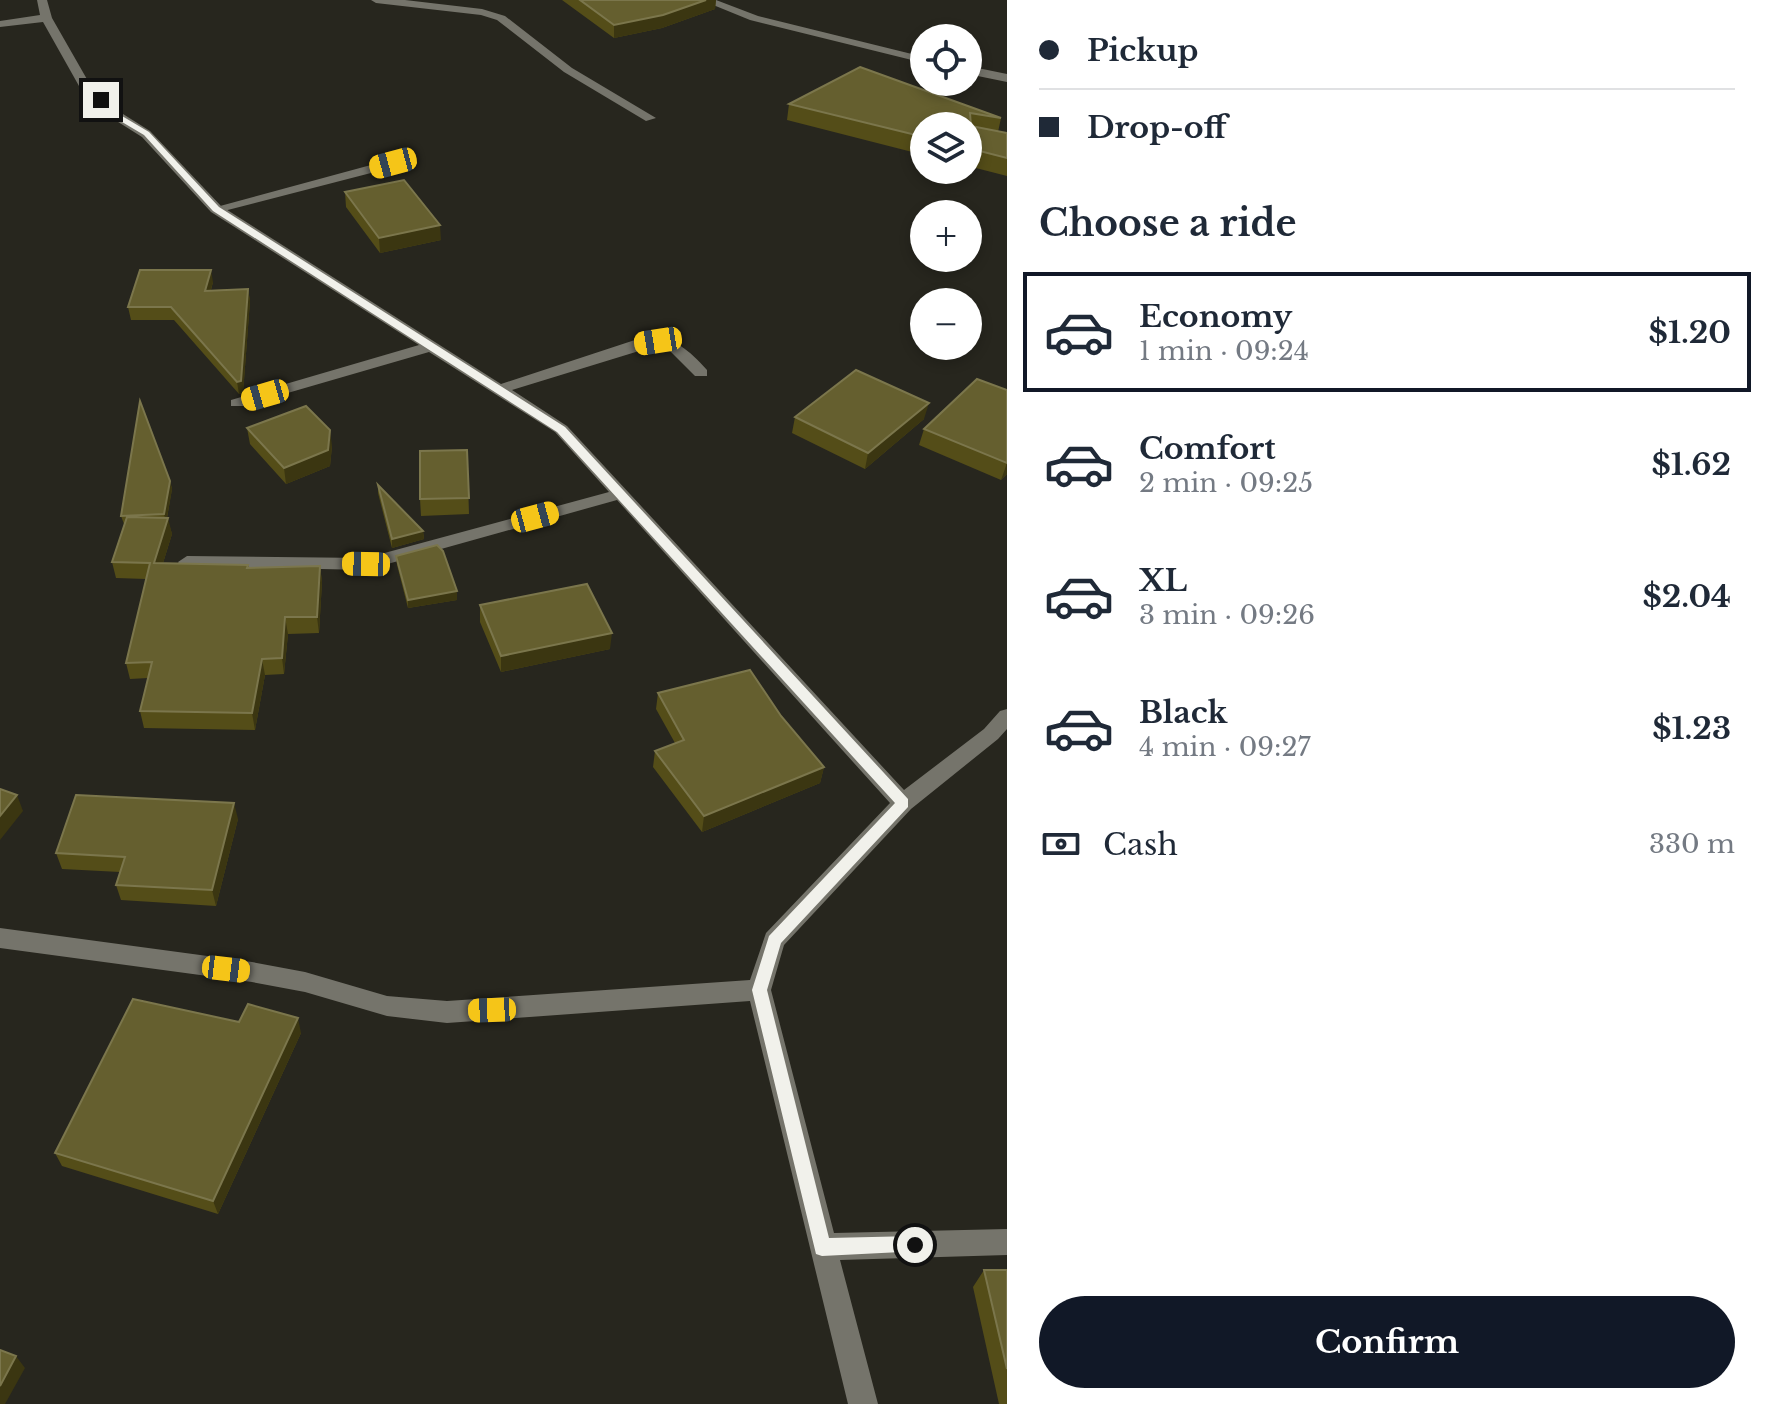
<!DOCTYPE html>
<html lang="en">
<head>
<meta charset="utf-8">
<style>
	:root { --surface:#fff; --page:#f2f2f3; --text:#1f2937; --muted:#747a83; --line:#e0e1e3; --accent:#111827 }
	body { margin:0; font-family:"Libre Baskerville",serif; background:var(--page); color:var(--text); height:100vh; display:flex; flex-direction:column; font-size:30px; white-space:nowrap }
	* { box-sizing:border-box; margin:0 }
	p { font-size:26px; color:var(--muted) }
	.icon { flex:none; width:44px; height:44px; fill:none; stroke:currentColor; stroke-width:2; stroke-linecap:round; stroke-linejoin:round }
	.map { position:relative; flex:1; overflow:hidden }
	.panel { display:flex; flex-direction:column; background:var(--surface); width:760px }
	.panel>* { flex:none }
	.banner { display:grid; align-content:center; height:176px; padding:0 32px; background:var(--surface) }
	.buttons { position:absolute; left:910px; top:24px; display:grid; gap:16px }
	.buttons a { display:grid; place-items:center; width:72px; height:72px; border-radius:50%; background:var(--surface); box-shadow:0 4px 12px #0003; font-size:40px }
	.end { position:absolute; width:36px; height:36px; margin:-18px; border:10px solid #f1f1eb; background:#111; box-shadow:0 0 0 4px #111 }
	.from { border-radius:50% }
	.car { position:absolute; width:24px; height:48px; margin:-24px -12px; border-radius:10px; box-shadow:0 0 6px 2px #0007; background:linear-gradient(#f5c518 24%,#345 0 40%,#f5c518 0 76%,#345 0 86%,#f5c518 0) }
	.banner b { display:flex; align-items:center; gap:28px; height:76px; font-size:30px }
	.banner b+b { border-top:2px solid var(--line) }
	.banner i { width:20px; height:20px; background:var(--text) }
	ul { padding:0; list-style:none }
	li { display:flex; align-items:center; gap:24px; height:120px; margin:0 16px 12px; padding:0 16px; border:4px solid transparent; border-radius:0px }
	li div { flex:1 }
	li b { display:block; font-size:30px }
	li em { font-style:normal; font-weight:800 }
	li.selected { border-color:var(--accent) }
	li>.icon { width:72px; height:72px; stroke-width:1.5 }
	h2 { padding:0 32px; font-size:36px; line-height:96px }
	.pay { display:flex; align-items:center; gap:20px; height:88px; padding:0 32px; font-size:30px }
	.pay p { margin-inline-start:auto }
	.action { display:flex; gap:16px; margin-top:auto; padding:16px 32px }
	.action a { flex:1; height:92px; border-radius:48px; background:var(--accent); color:#fff; font-size:32px; font-weight:800; line-height:92px; text-align:center }
	main { display:flex; flex:1; min-height:0 }
	.map>svg:first-child { display:block }
</style>
</head>
<body>
<main>
<div class="map">
<svg width="1007" height="1404" viewBox="0 0 1007 1404">
	<rect width="100%" height="100%" fill="#27261e"/>
	<g fill="none" stroke-linecap="round" stroke-linejoin="round">
		<path fill="#75746b" fill-rule="evenodd" d="M 393,159 L 398,160 L 398,166 L 216,213 L 209,209 Z"/>
		<path fill="#75746b" fill-rule="evenodd" d="M 37,0 L 47,0 L 52,18 L 88,81 L 123,114 L 150,131 L 221,206 L 501,384 L 641,338 C 672,335 687,348 707,370 L 707,376 L 695,376 L 670,351 L 652,347 L 512,390 L 567,426 L 904,790 L 984,729 L 1000,711 L 1007,709 L 1007,729 L 998,739 L 911,809 L 784,945 L 771,990 L 834,1233 L 1007,1229 L 1007,1255 L 840,1260 L 878,1404 L 848,1404 L 750,1001 L 447,1023 L 387,1016 L 305,992 L 252,982 L 0,948 L 0,928 L 252,962 L 305,972 L 387,996 L 447,1001 L 750,980 L 766,933 L 890,803 L 617,500 L 366,570 L 181,566 L 178,562 L 187,556 L 366,558 L 609,492 L 555,432 L 429,352 L 243,406 L 231,406 L 231,400 L 419,345 L 211,212 L 142,137 L 115,120 L 79,86 L 43,22 L 0,27 L 0,21 L 40,15 Z
			M 371,0 L 405,0 L 482,9 L 505,16 L 572,68 L 656,118 L 646,121 L 564,72 L 497,20 L 481,15 L 376,3 Z
			M 701,0 L 716,0 L 758,16 L 924,57 L 924,63 L 750,20 Z
			M 968,66 L 1007,74 L 1007,82 L 968,74 Z"/>
	</g>
	<path fill="#544d18" d="M 562,0 L 716,0 L 715,9 L 662,28 L 614,38 Z
		M 860,67 L 1001,118 L 998,132 L 1007,133 L 1007,176 L 968,166 L 968,126 L 924,126 L 924,155 L 787,120 L 789,104 Z
		M 345,192 L 441,240 L 380,253 L 346,207 Z
		M 213,282 L 211,290 L 248,289 L 250,301 L 243,393 L 239,394 L 174,320 L 131,320 L 128,307 Z
		M 1007,390 L 1007,474 L 1001,480 L 919,445 L 924,429 Z
		M 795,417 L 924,419 L 865,469 L 792,433 Z
		M 247,428 L 332,446 L 330,466 L 286,484 L 250,444 Z
		M 467,450 L 469,514 L 421,516 L 420,499 Z
		M 170,481 L 172,489 L 167,518 L 172,534 L 163,563 L 248,565 L 249,568 L 320,566 L 322,582 L 319,633 L 288,634 L 284,674 L 265,675 L 255,730 L 144,728 L 140,711 L 148,678 L 130,679 L 126,663 L 146,579 L 116,578 L 112,562 L 125,524 L 124,524 L 121,516 Z
		M 378,485 L 423,531 L 424,539 L 392,548 L 378,493 Z
		M 396,556 L 457,591 L 457,600 L 408,608 L 397,565 Z
		M 480,605 L 610,649 L 501,672 L 480,622 Z
		M 658,693 L 781,716 L 824,767 L 820,783 L 702,832 L 653,767 L 655,751 L 675,743 L 656,709 Z
		M 238,819 L 216,906 L 121,900 L 116,885 L 120,872 L 62,869 L 56,853 Z
		M 239,1022 L 301,1033 L 218,1214 L 62,1166 L 55,1153 Z
		M 984,1270 L 1007,1270 L 1007,1404 L 999,1404 L 973,1287 Z"/>
	<path fill="#3b3611" d="M 706,0 L 716,0 L 715,9 L 662,28 L 614,38 L 614,25 Z
		M 440,225 L 441,240 L 380,253 L 379,238 Z
		M 211,270 L 213,282 L 207,303 L 205,291 Z
		M 248,289 L 250,301 L 243,393 L 239,394 L 237,382 Z
		M 929,403 L 924,419 L 865,469 L 868,453 Z
		M 330,430 L 332,446 L 330,466 L 286,484 L 284,468 Z
		M 1007,463 L 1007,474 L 1001,480 Z
		M 170,481 L 172,489 L 166,523 L 164,514 Z
		M 168,518 L 172,534 L 158,579 L 154,563 Z
		M 423,531 L 424,539 L 392,548 L 392,539 Z
		M 320,566 L 322,582 L 319,633 L 317,617 Z
		M 457,591 L 457,600 L 408,608 L 408,600 Z
		M 285,617 L 288,634 L 284,674 L 282,658 Z
		M 612,633 L 610,649 L 501,672 L 501,656 Z
		M 262,659 L 265,675 L 255,730 L 252,713 Z
		M 824,767 L 820,783 L 702,832 L 704,816 Z
		M 17,795 L 23,811 L 0,840 L 0,816 Z
		M 234,803 L 238,819 L 216,906 L 212,890 Z
		M 298,1018 L 301,1033 L 218,1214 L 213,1201 Z
		M 16,1356 L 25,1368 L 5,1404 L 0,1404 L 0,1386 Z"/>
	<path fill="#655f2f" stroke="#7b764c" stroke-width="2" d="M 580,0 L 706,0 L 663,15 L 614,25 Z
		M 860,67 L 1001,118 L 970,113 L 971,126 L 1007,133 L 1007,158 L 968,148 L 968,126 L 924,126 L 924,137 L 789,104 Z
		M 404,180 L 440,225 L 379,238 L 345,192 Z
		M 140,270 L 211,270 L 205,291 L 248,289 L 241,381 L 237,382 L 171,307 L 128,307 Z
		M 856,370 L 929,403 L 868,453 L 795,417 Z
		M 977,379 L 1007,390 L 1007,463 L 924,429 Z
		M 140,401 L 170,481 L 164,514 L 121,516 Z
		M 306,406 L 330,430 L 328,450 L 284,468 L 247,428 Z
		M 467,450 L 469,498 L 420,499 L 420,451 Z
		M 378,485 L 423,531 L 392,539 Z
		M 127,517 L 168,518 L 154,563 L 248,565 L 247,568 L 320,566 L 317,617 L 285,617 L 282,658 L 262,659 L 252,713 L 140,711 L 152,662 L 126,663 L 150,563 L 112,562 Z
		M 437,545 L 443,551 L 457,591 L 408,600 L 396,556 Z
		M 587,584 L 612,633 L 501,656 L 480,605 Z
		M 750,670 L 781,716 L 824,767 L 704,816 L 655,751 L 684,740 L 658,693 Z
		M 0,789 L 17,795 L 0,816 Z
		M 76,795 L 234,803 L 212,890 L 116,885 L 125,857 L 56,853 Z
		M 133,999 L 239,1022 L 248,1004 L 298,1018 L 213,1201 L 55,1153 Z
		M 984,1270 L 1007,1270 L 1007,1369 Z
		M 0,1350 L 16,1356 L 0,1386 Z"/>
	<path fill="#f1f1eb" d="M 98,98 L 104,98 L 122,116 L 149,132 L 219,207 L 565,427 L 908,799 L 908,807 L 781,943 L 767,990 L 829,1238 L 915,1236 L 921,1239 L 923,1245 L 921,1251 L 822,1256 L 816,1254 L 752,990 L 769,936 L 895,803 L 557,432 L 213,211 L 144,135 L 117,119 Z"/>
</svg>
<div class="buttons">
<a><svg class="icon" aria-label="locate" viewBox="0 0 24 24"><circle cx="12" cy="12" r="6"/><path d="M12 2v4M12 18v4M2 12h4M18 12h4"/></svg></a>
<a><svg class="icon" aria-label="layers" viewBox="0 0 24 24"><path d="M12 4l9 5-9 5-9-5zM3 14l9 5 9-5"/></svg></a>
<a>+</a>
<a>−</a>
</div>
<i class="end from" style="left:915px;top:1245px"></i>
<i class="end" style="left:101px;top:100px"></i>
<i class="car" style="left:393px;top:163px;rotate:255deg"></i>
<i class="car" style="left:658px;top:341px;rotate:261deg"></i>
<i class="car" style="left:265px;top:395px;rotate:254deg"></i>
<i class="car" style="left:535px;top:517px;rotate:75deg"></i>
<i class="car" style="left:366px;top:564px;rotate:271deg"></i>
<i class="car" style="left:226px;top:969px;rotate:97deg"></i>
<i class="car" style="left:492px;top:1010px;rotate:268deg"></i>
</div>
<section class="panel">
<div class="banner">
<b><i class="from"></i>Pickup</b>
<b><i></i>Drop-off</b>
</div>
<h2>Choose a ride</h2>
<ul>
<li class="selected"><svg class="icon" aria-label="car" viewBox="0 0 24 24"><path d="M5 17H2v-5l4-1 3-4h7l3 4 3 1v5h-3M9 17h6M6 11h13"/><circle cx="7" cy="17" r="2"/><circle cx="17" cy="17" r="2"/></svg><div><b>Economy</b><p>1 min · 09:24</p></div><em>$1.20</em></li>
<li><svg class="icon" aria-label="car" viewBox="0 0 24 24"><path d="M5 17H2v-5l4-1 3-4h7l3 4 3 1v5h-3M9 17h6M6 11h13"/><circle cx="7" cy="17" r="2"/><circle cx="17" cy="17" r="2"/></svg><div><b>Comfort</b><p>2 min · 09:25</p></div><em>$1.62</em></li>
<li><svg class="icon" aria-label="car" viewBox="0 0 24 24"><path d="M5 17H2v-5l4-1 3-4h7l3 4 3 1v5h-3M9 17h6M6 11h13"/><circle cx="7" cy="17" r="2"/><circle cx="17" cy="17" r="2"/></svg><div><b>XL</b><p>3 min · 09:26</p></div><em>$2.04</em></li>
<li><svg class="icon" aria-label="car" viewBox="0 0 24 24"><path d="M5 17H2v-5l4-1 3-4h7l3 4 3 1v5h-3M9 17h6M6 11h13"/><circle cx="7" cy="17" r="2"/><circle cx="17" cy="17" r="2"/></svg><div><b>Black</b><p>4 min · 09:27</p></div><em>$1.23</em></li>
</ul>
<div class="pay"><svg class="icon" aria-label="cash" viewBox="0 0 24 24"><path d="M3 7h18v10H3z"/><circle cx="12" cy="12" r="2"/></svg>Cash<p>330 m</p></div>
<div class="action"><a>Confirm</a></div>
</section>
</main>
</body>
</html>
